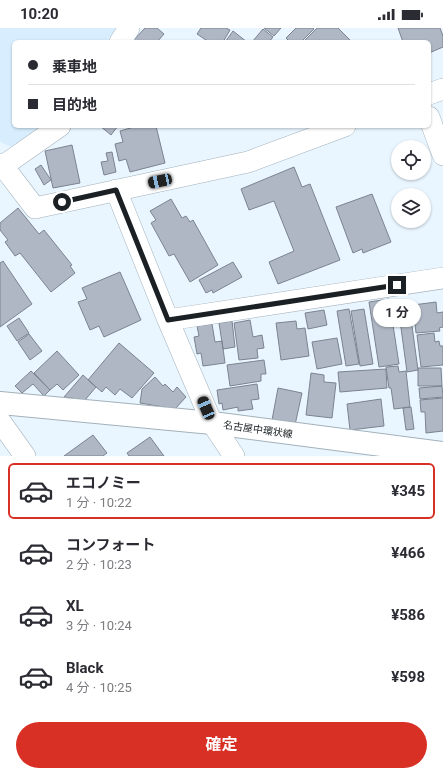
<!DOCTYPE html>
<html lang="ja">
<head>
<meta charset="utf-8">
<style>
	:root { --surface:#fff; --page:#f2f2f3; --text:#2b2b33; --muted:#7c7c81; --line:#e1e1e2; --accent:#d93025 }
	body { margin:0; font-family:Roboto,"Noto Sans JP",sans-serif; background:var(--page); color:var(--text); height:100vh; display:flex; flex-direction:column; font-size:15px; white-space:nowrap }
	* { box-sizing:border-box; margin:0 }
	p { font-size:13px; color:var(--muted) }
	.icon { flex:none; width:22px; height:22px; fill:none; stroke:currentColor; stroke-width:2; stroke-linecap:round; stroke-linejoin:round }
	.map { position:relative; height:428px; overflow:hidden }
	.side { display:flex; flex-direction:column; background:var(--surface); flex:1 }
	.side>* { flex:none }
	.guide { position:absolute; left:12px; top:12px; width:419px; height:88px; border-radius:6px; box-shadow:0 1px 3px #0004; display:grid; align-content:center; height:88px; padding:0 16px; background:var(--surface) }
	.buttons { position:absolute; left:391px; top:112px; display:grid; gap:8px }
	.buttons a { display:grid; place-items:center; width:40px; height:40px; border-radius:50%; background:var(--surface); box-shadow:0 1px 3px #0004; font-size:20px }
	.end { position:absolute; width:18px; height:18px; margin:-9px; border:5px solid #1a2023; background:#fff; box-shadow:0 0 0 2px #fff }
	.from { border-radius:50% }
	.bubble { position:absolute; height:28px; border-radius:14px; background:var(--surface); box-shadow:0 1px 3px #0004; font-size:13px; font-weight:700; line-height:28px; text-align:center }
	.car { position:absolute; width:12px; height:24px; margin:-12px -6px; border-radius:5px; box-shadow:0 0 3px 1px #0007; background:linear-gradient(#222 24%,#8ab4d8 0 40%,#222 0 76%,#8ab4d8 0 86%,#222 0) }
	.guide b { display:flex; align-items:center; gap:14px; height:38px; font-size:15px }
	.guide b+b { border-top:1px solid var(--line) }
	.guide i { width:10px; height:10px; background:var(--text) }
	ul { padding:7px 0 0; list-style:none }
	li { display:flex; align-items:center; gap:12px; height:56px; margin:0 8px 6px; padding:0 8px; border:2px solid transparent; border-radius:6px }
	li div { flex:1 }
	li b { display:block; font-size:15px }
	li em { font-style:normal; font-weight:700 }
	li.current { border-color:var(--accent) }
	li>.icon { width:36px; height:36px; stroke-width:1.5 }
	.button { display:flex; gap:8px; margin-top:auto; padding:8px 16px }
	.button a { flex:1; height:46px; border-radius:24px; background:var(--accent); color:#fff; font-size:16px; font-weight:700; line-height:46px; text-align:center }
	.status { display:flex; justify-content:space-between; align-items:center; height:28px; padding:0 20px; background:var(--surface); direction:ltr }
	.status svg { height:11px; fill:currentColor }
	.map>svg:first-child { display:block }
</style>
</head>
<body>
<div class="status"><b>10:20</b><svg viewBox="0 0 49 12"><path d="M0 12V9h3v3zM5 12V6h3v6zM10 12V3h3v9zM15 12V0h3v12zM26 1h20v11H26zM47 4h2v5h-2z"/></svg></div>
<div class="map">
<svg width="443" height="428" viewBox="0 0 443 428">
	<rect width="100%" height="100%" fill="#eaf6ff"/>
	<path fill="#d8eefe" d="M 0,0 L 116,0 L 106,14 L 14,14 L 14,98 L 44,98 L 16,121 L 0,114 Z"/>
	<path fill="#afb7c5" stroke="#7b8390" d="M 145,0 L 157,0 L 164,6 L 157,14 L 132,14 Z
		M 201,0 L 226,0 L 230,2 L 223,14 L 209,14 L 197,6 Z
		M 264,0 L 281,0 L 274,8 Z
		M 296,0 L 313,0 L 314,1 L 301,14 L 290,14 L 286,10 Z
		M 317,0 L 338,0 L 350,12 L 347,14 L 303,14 Z
		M 398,0 L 440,0 L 443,8 L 443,19 L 429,25 L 429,14 L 403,14 Z
		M 263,1 L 273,9 L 269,14 L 252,14 Z
		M 233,3 L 247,14 L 225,14 Z
		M 100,98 L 118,98 L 111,107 Z
		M 137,98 L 156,98 L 165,135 L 130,144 L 126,131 L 119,133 L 115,116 L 123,114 L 120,103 Z
		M 72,117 L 80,155 L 53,160 L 45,123 Z
		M 112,124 L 116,144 L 104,147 L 101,134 L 108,133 L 106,125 Z
		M 41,137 L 51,152 L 44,157 L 35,141 Z
		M 294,139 L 302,159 L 310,156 L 340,232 L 278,256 L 269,234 L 294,223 L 274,173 L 249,182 L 241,161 Z
		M 372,166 L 391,214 L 363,225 L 362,221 L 353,225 L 336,179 Z
		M 171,171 L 182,190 L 186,188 L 190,194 L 193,192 L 218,237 L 190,254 L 174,226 L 169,228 L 151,195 L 156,192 L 150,183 Z
		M 18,180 L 39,206 L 44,202 L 72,237 L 70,238 L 75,245 L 51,264 L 20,225 L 15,228 L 5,214 L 8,212 L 0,202 L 0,195 Z
		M 3,233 L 32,276 L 0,299 L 0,235 Z
		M 233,234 L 242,249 L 213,265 L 212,262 L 206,265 L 199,252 Z
		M 120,244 L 141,292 L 104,309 L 99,298 L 90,302 L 78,274 L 87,271 L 82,260 Z
		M 389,271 L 399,336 L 379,339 L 369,274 Z
		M 436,274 L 437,285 L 443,284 L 443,299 L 439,300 L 440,303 L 416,305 L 413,277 Z
		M 409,276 L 418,342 L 407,344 L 398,278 Z
		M 349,281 L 359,336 L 346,338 L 337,283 Z
		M 364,281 L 373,336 L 360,338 L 351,283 Z
		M 324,282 L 327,297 L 308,301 L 305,285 Z
		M 19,290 L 29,305 L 17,313 L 7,298 Z
		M 250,292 L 253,309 L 262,307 L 264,320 L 257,321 L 258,330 L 239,332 L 234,295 Z
		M 232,293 L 235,319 L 223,321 L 219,295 Z
		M 296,293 L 297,301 L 305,300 L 309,328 L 281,332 L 276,295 Z
		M 212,296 L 215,314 L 222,313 L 225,335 L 203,338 L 201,325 L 197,326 L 194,309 L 199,308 L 197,298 Z
		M 434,305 L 435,314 L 439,313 L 440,318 L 443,318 L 443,337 L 421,339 L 417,307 Z
		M 29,306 L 42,323 L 30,332 L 18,314 Z
		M 337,310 L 342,336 L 317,341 L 312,314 Z
		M 119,315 L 154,345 L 132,370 L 120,361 L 115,367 L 106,359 L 102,364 L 88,352 Z
		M 57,323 L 79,347 L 63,362 L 57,356 L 50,362 L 34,345 Z
		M 264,332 L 266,346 L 261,346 L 261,353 L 230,358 L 227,337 Z
		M 398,338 L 399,344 L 406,343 L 410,379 L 394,381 L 391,360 L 389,360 L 386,339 Z
		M 418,340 L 441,340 L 442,358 L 418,358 Z
		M 386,341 L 387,360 L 340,364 L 338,344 Z
		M 31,343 L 50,362 L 44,368 L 33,356 L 22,365 L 15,358 Z
		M 311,345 L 324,347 L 324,354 L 336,355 L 332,390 L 306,387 Z
		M 83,347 L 96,359 L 85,372 L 64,369 Z
		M 155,349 L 163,358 L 165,356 L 173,364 L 177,359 L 186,369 L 175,381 L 140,375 L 142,361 Z
		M 257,356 L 259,371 L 251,372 L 253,381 L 238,383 L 238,379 L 223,382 L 222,375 L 219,376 L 217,362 Z
		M 442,358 L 443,369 L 420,371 L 419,360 Z
		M 278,360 L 302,365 L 295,397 L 272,392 Z
		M 443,370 L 443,403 L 426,405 L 425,384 L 421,384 L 420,372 Z
		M 381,371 L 384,398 L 350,402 L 347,376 Z
		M 411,379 L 414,401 L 406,402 L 403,380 Z
		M 93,407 L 107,425 L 103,428 L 64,428 Z
		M 150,409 L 164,428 L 129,428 L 127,425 Z"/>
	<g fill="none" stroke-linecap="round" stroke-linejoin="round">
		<g stroke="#a2b1bb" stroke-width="22">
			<path id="minor" d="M 120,14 L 129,0
				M 429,66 L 443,61
				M 429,89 L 443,127
				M 0,136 L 3,138 L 35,180 L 248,134 L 345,98
				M 3,138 L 60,98
				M 116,162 L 168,292 L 212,395 L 234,428
				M 168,292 L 443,250
				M 0,393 L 25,428"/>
		</g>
		<g stroke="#a2b1bb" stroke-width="24">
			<path id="primary" d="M 0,375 L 212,395 L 443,425"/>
		</g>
		<use href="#minor" stroke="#fff" stroke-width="21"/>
		<use href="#primary" stroke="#fff" stroke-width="22"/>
	</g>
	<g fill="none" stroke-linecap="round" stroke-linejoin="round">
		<path stroke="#1a2023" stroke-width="5" d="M 62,174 L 116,162 L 168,292 L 397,257"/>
	</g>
	<g text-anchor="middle" stroke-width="3" stroke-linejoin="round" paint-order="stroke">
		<g font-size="10" fill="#1a2023" stroke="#fff">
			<text transform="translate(258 401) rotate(8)" y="4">名古屋中環状線</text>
		</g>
	</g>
</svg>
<div class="buttons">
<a><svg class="icon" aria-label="locate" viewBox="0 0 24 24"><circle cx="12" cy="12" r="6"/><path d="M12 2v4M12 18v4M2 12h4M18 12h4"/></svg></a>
<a><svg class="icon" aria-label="layers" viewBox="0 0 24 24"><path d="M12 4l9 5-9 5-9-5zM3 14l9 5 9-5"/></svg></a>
</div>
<i class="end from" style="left:62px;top:174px"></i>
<i class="end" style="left:397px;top:257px"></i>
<div class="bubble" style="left:373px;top:271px;width:48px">1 分</div>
<i class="car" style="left:160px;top:153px;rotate:258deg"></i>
<i class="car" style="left:206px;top:380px;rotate:337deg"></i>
<div class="guide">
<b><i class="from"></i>乗車地</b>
<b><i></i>目的地</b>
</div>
</div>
<section class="side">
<ul>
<li class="current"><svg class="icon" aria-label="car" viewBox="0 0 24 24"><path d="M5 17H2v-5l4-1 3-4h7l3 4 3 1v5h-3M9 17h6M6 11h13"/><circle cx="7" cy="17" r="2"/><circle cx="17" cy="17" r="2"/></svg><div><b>エコノミー</b><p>1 分 · 10:22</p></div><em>¥345</em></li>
<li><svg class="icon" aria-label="car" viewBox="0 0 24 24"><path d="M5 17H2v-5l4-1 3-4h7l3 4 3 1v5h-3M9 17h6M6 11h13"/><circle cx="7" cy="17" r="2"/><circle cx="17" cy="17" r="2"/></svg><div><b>コンフォート</b><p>2 分 · 10:23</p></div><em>¥466</em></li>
<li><svg class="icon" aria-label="car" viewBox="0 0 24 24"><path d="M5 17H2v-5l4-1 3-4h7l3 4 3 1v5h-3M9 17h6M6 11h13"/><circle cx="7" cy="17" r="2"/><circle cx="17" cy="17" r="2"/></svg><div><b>XL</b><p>3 分 · 10:24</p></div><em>¥586</em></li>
<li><svg class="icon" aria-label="car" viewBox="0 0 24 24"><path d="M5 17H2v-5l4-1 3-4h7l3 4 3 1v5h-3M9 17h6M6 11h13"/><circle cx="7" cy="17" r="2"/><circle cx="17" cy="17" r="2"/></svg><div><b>Black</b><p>4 分 · 10:25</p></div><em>¥598</em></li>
</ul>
<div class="button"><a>確定</a></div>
</section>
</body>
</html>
